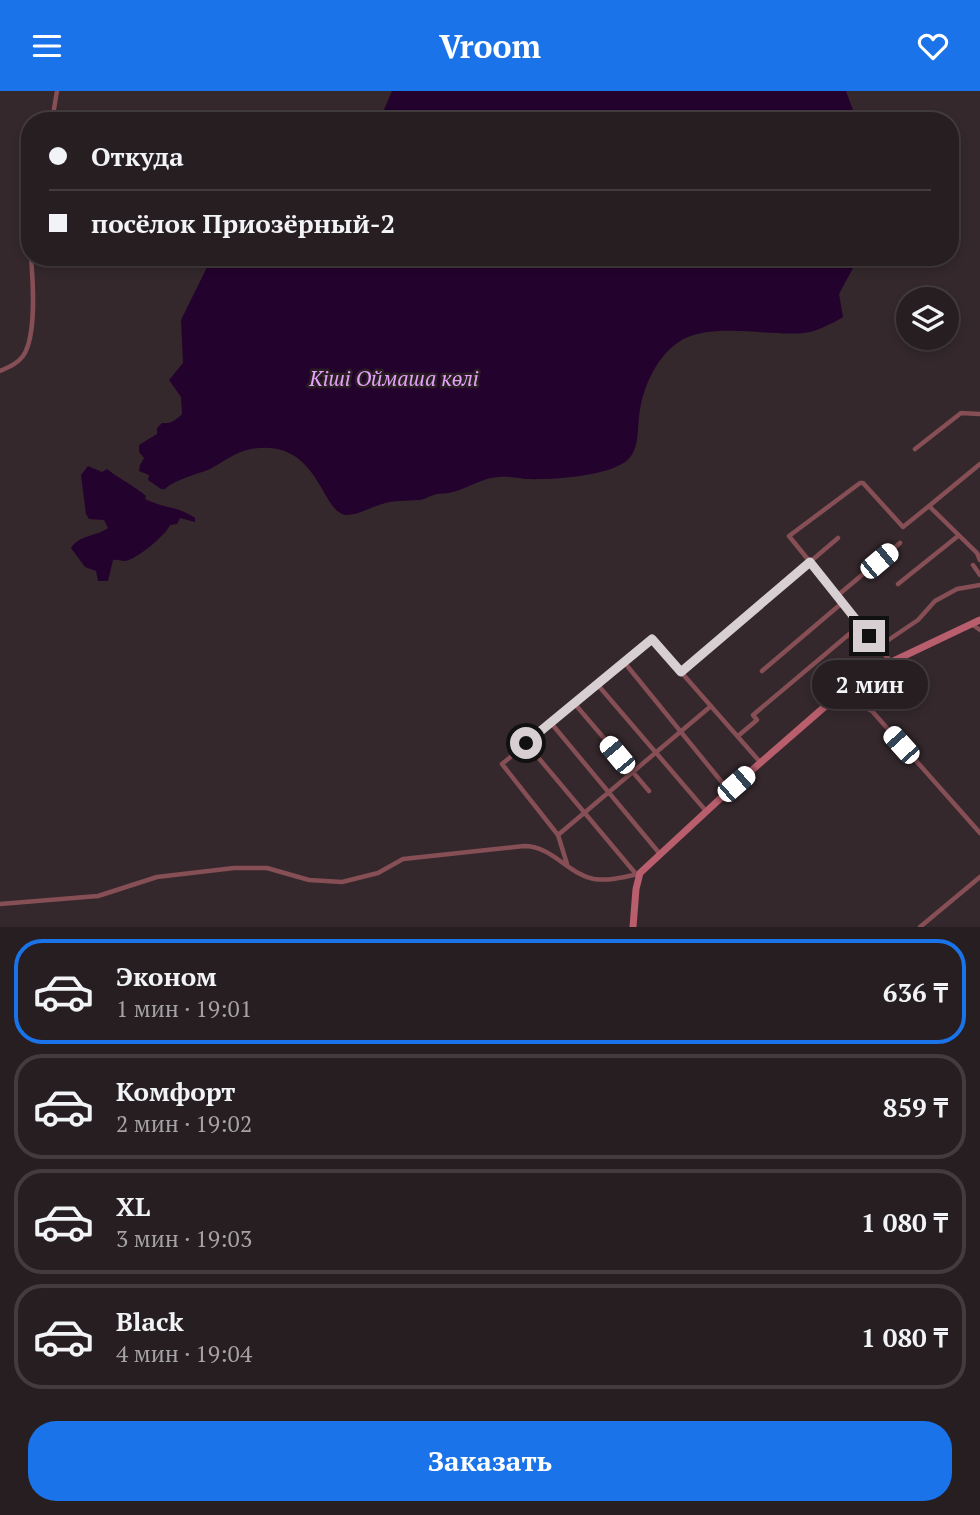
<!DOCTYPE html>
<html lang="ru">
<head>
<meta charset="utf-8">
<style>
	:root { --surface:#271e21; --page:#2f272a; --text:#f1f3f6; --muted:#a4a2a5; --line:#433c3f; --accent:#1a73e8 }
	body { margin:0; font-family:"PT Serif",serif; background:var(--page); color:var(--text); height:100vh; display:flex; flex-direction:column; font-size:26px; white-space:nowrap }
	* { box-sizing:border-box; margin:0 }
	p { font-size:23px; color:var(--muted) }
	.icon { flex:none; width:38px; height:38px; fill:none; stroke:currentColor; stroke-width:2; stroke-linecap:round; stroke-linejoin:round }
	.map { position:relative; height:836px; overflow:hidden }
	.side { display:flex; flex-direction:column; background:var(--surface); flex:1 }
	.side>* { flex:none }
	.hud { position:absolute; left:21px; top:21px; width:938px; height:154px; border-radius:28px; box-shadow:0 4px 10px #0003,0 0 0 2px var(--line); display:grid; align-content:center; height:154px; padding:0 28px; background:var(--surface) }
	.buttons { position:absolute; left:896px; top:196px; display:grid; gap:14px }
	.buttons a { display:grid; place-items:center; width:63px; height:63px; border-radius:50%; background:var(--surface); box-shadow:0 4px 10px #0003,0 0 0 2px var(--line); font-size:35px }
	.end { position:absolute; width:32px; height:32px; margin:-16px; border:9px solid #d7cfd2; background:#111; box-shadow:0 0 0 4px #111 }
	.from { border-radius:50% }
	.bubble { position:absolute; height:49px; border-radius:24px; background:var(--surface); box-shadow:0 4px 10px #0003,0 0 0 2px var(--line); font-size:23px; font-weight:700; line-height:49px; text-align:center }
	.car { position:absolute; width:21px; height:42px; margin:-21px -10px; border-radius:9px; box-shadow:0 0 5px 2px #0007; background:linear-gradient(#fff 24%,#345 0 40%,#fff 0 76%,#345 0 86%,#fff 0) }
	.hud b { display:flex; align-items:center; gap:24px; height:66px; font-size:26px }
	.hud b+b { border-top:2px solid var(--line) }
	.hud i { width:18px; height:18px; background:var(--text) }
	ul { padding:12px 0 0; list-style:none }
	li { display:flex; align-items:center; gap:21px; height:105px; margin:0 14px 10px; padding:0 14px; border:4px solid var(--line); border-radius:28px }
	li div { flex:1 }
	li b { display:block; font-size:26px }
	li em { font-style:normal; font-weight:700 }
	li.active { border-color:var(--accent) }
	li>.icon { width:63px; height:63px; stroke-width:1.5 }
	.action { display:flex; gap:14px; margin-top:auto; padding:14px 28px }
	.action a { flex:1; height:80px; border-radius:28px; background:var(--accent); color:#fff; font-size:28px; font-weight:700; line-height:80px; text-align:center }
	header { display:flex; justify-content:space-between; align-items:center; height:91px; padding:0 28px; background:var(--accent); color:#fff; font-size:32px; font-weight:700 }
	.map>svg:first-child { display:block }
</style>
</head>
<body>
<header><svg class="icon" aria-label="menu" viewBox="0 0 24 24"><path d="M4 6h16M4 12h16M4 18h16"/></svg>Vroom<svg class="icon" aria-label="heart" viewBox="0 0 24 24"><path d="M12 20l-8-8c-3-5 5-10 8-4 3-6 11-1 8 4z"/></svg></header>
<div class="map">
<svg width="980" height="836" viewBox="0 0 980 836">
	<rect width="100%" height="100%" fill="#34282c"/>
	<path fill="#24022e" d="M 392,0 L 846,0 L 857,30 L 379,30 Z
		M 212,166 C 238,166 249,175 276,166 L 859,166 L 839,203 L 843,226 L 838,229 C 828,234 816,241 804,242 C 768,245 722,233 688,246 C 661,257 644,292 640,319 C 637,333 640,353 631,365 C 617,386 549,389 525,388 C 516,387 508,385 499,386 C 481,387 467,398 449,402 C 444,403 438,402 434,404 C 428,405 425,409 419,409 C 406,410 394,409 382,413 C 371,416 358,424 347,424 C 321,424 320,346 251,358 C 235,361 222,372 208,379 C 196,383 173,390 165,398 L 161,398 L 148,389 L 149,384 L 139,380 L 140,374 L 144,367 L 139,361 L 139,354 L 157,343 L 157,337 L 162,332 C 171,333 176,329 182,323 L 181,306 L 169,289 L 183,272 L 181,229 Z
		M 88,375 L 102,381 L 107,378 C 118,387 133,394 146,405 L 145,408 C 165,418 176,414 195,427 L 195,431 L 180,427 L 177,433 L 170,434 C 166,444 136,469 125,470 C 121,470 117,468 113,469 L 108,490 L 98,490 L 96,480 L 85,476 L 71,457 C 80,443 96,446 108,437 L 104,429 L 89,428 L 86,423 L 81,384 Z"/>
	<g fill="none" stroke-linecap="round" stroke-linejoin="round">
		<path stroke="#864e55" stroke-width="4.5" d="M 52,30 L 57,0
			M 0,280 C 9,276 17,273 23,265 C 37,245 33,191 31,166
			M 915,358 L 961,322 L 980,323
			M 980,373 L 929,415 L 977,462 L 980,469
			M 973,474 L 980,484
			M 898,493 L 958,445
			M 837,505 L 900,452
			M 973,534 L 980,539
			M 878,556 L 918,529 L 935,510 L 957,498 L 980,494
			M 624,571 L 729,700
			M 891,571 L 789,445 L 860,392 L 863,392 L 903,436 L 929,415
			M 762,580 L 842,512
			M 681,581 L 838,447
			M 597,593 L 706,720
			M 574,612 L 649,700
			M 830,612 L 863,615 L 872,620 L 980,742
			M 551,632 L 660,763
			M 738,645 L 757,629 L 753,624 L 860,534
			M 526,652 L 636,783
			M 558,744 L 711,615
			M 567,773 L 558,744 L 502,673 L 652,548 L 760,671
			M 0,813 L 98,805 L 157,786 L 234,777 L 267,777 L 309,789 L 342,791 L 378,782 L 403,768 L 524,755 C 552,755 568,783 594,788 C 609,790 625,786 639,783
			M 920,836 L 980,786"/>
		<path stroke="#b85e6c" stroke-width="7" d="M 633,836 L 636,798 L 640,782 L 736,693 L 829,612 L 858,590 L 885,574 L 980,529"/>
	</g>
	<g fill="none" stroke-linecap="round" stroke-linejoin="round">
		<path stroke="#d7cfd2" stroke-width="9" d="M 526,652 L 652,548 L 681,581 L 810,471 L 869,545"/>
	</g>
	<g text-anchor="middle" stroke-width="5" stroke-linejoin="round" paint-order="stroke">
		<g font-size="21" font-style="italic" fill="#e4a1fa" stroke="#2a1e23">
			<text x="394" y="295">Кіші Оймаша көлi</text>
		</g>
	</g>
</svg>
<div class="buttons">
<a><svg class="icon" aria-label="layers" viewBox="0 0 24 24"><path d="M12 4l9 5-9 5-9-5zM3 14l9 5 9-5"/></svg></a>
</div>
<i class="end from" style="left:526px;top:652px"></i>
<i class="end" style="left:869px;top:545px"></i>
<div class="bubble" style="left:812px;top:569px;width:116px">2 мин</div>
<i class="car" style="left:879px;top:470px;rotate:50deg"></i>
<i class="car" style="left:901px;top:654px;rotate:318deg"></i>
<i class="car" style="left:617px;top:664px;rotate:320deg"></i>
<i class="car" style="left:736px;top:693px;rotate:49deg"></i>
<div class="hud">
<b><i class="from"></i>Откуда</b>
<b><i></i>посёлок Приозёрный-2</b>
</div>
</div>
<section class="side">
<ul>
<li class="active"><svg class="icon" aria-label="car" viewBox="0 0 24 24"><path d="M5 17H2v-5l4-1 3-4h7l3 4 3 1v5h-3M9 17h6M6 11h13"/><circle cx="7" cy="17" r="2"/><circle cx="17" cy="17" r="2"/></svg><div><b>Эконом</b><p>1 мин · 19:01</p></div><em>636 ₸</em></li>
<li><svg class="icon" aria-label="car" viewBox="0 0 24 24"><path d="M5 17H2v-5l4-1 3-4h7l3 4 3 1v5h-3M9 17h6M6 11h13"/><circle cx="7" cy="17" r="2"/><circle cx="17" cy="17" r="2"/></svg><div><b>Комфорт</b><p>2 мин · 19:02</p></div><em>859 ₸</em></li>
<li><svg class="icon" aria-label="car" viewBox="0 0 24 24"><path d="M5 17H2v-5l4-1 3-4h7l3 4 3 1v5h-3M9 17h6M6 11h13"/><circle cx="7" cy="17" r="2"/><circle cx="17" cy="17" r="2"/></svg><div><b>XL</b><p>3 мин · 19:03</p></div><em>1 080 ₸</em></li>
<li><svg class="icon" aria-label="car" viewBox="0 0 24 24"><path d="M5 17H2v-5l4-1 3-4h7l3 4 3 1v5h-3M9 17h6M6 11h13"/><circle cx="7" cy="17" r="2"/><circle cx="17" cy="17" r="2"/></svg><div><b>Black</b><p>4 мин · 19:04</p></div><em>1 080 ₸</em></li>
</ul>
<div class="action"><a>Заказать</a></div>
</section>
</body>
</html>
